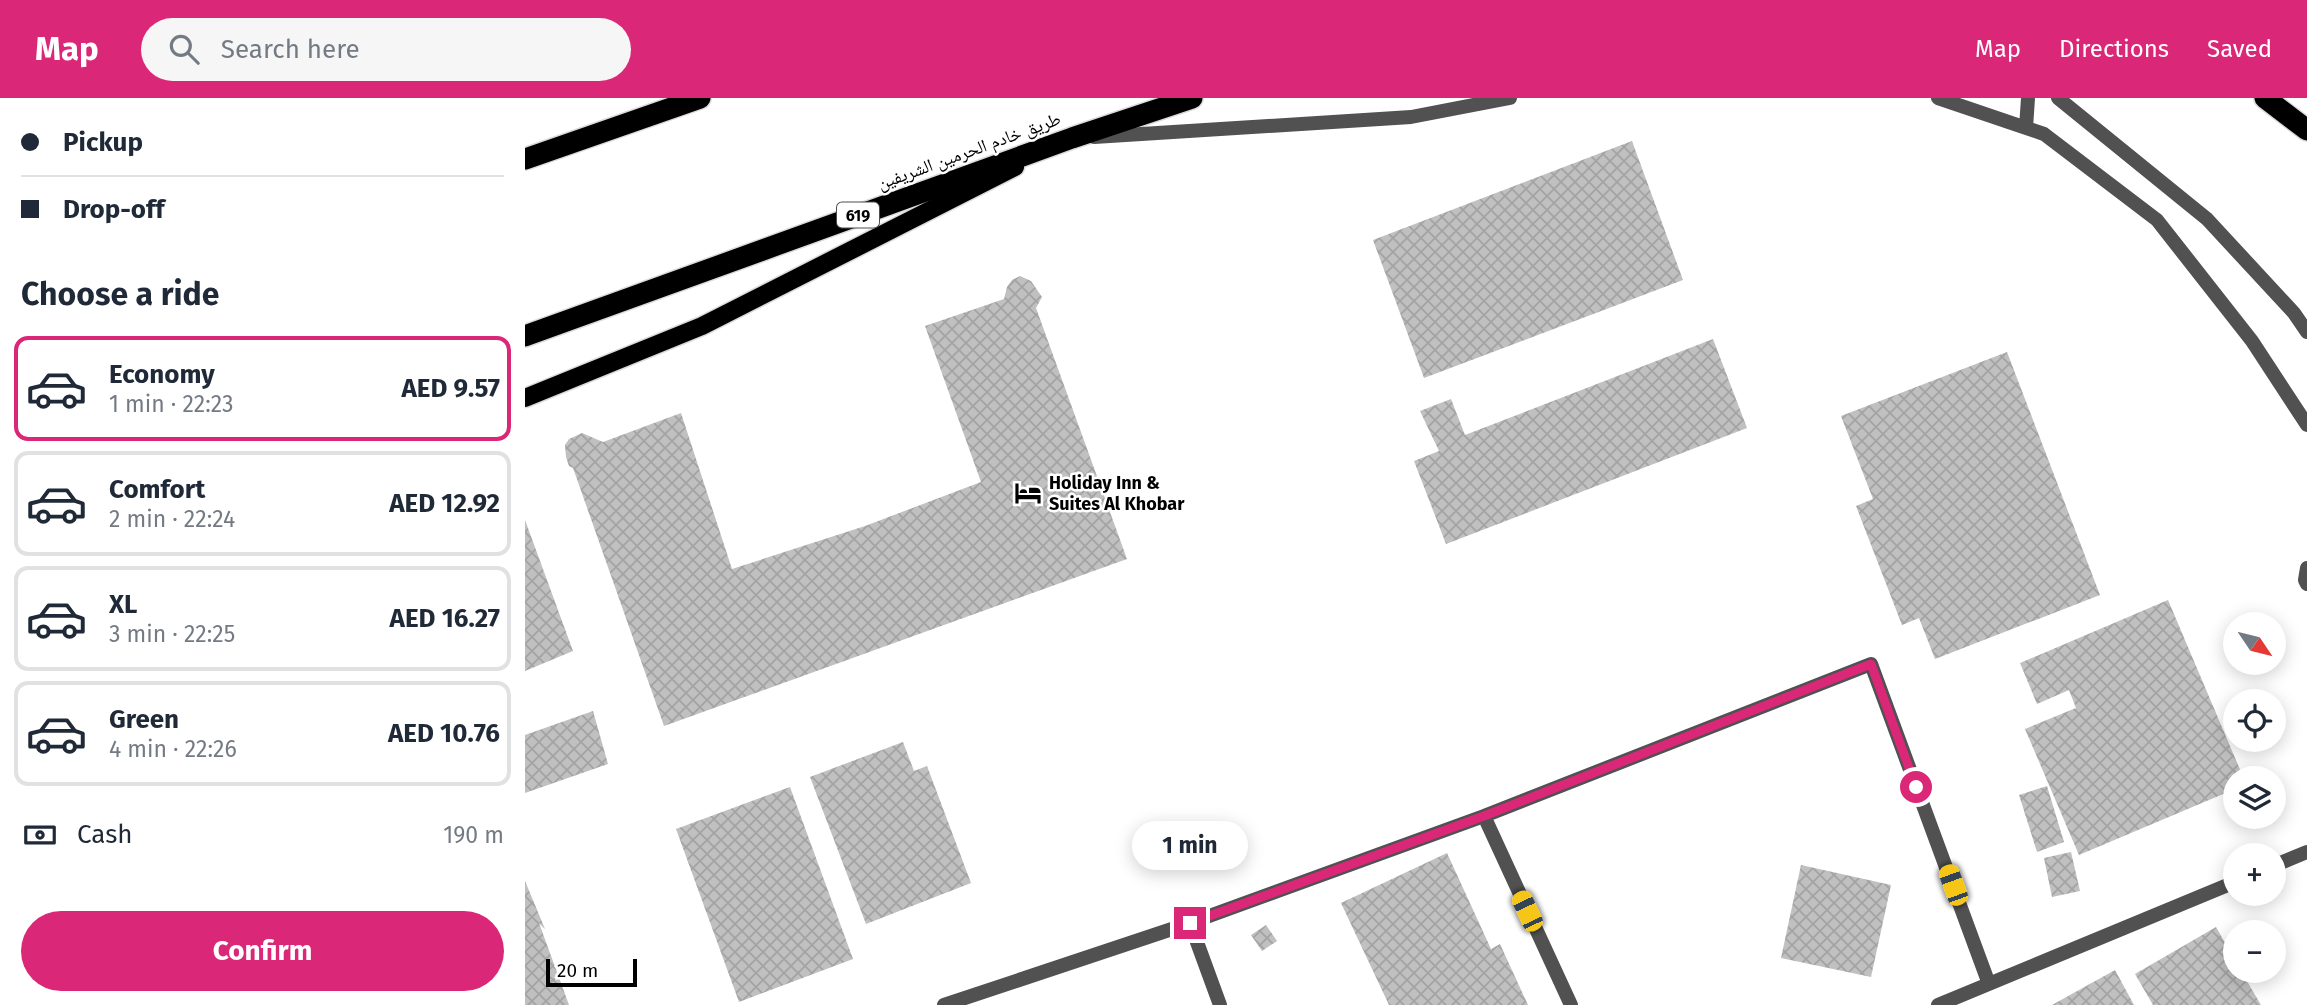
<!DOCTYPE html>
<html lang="en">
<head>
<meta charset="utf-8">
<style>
	:root { --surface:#fff; --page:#f6f6f7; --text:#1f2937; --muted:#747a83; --line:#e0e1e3; --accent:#db2777 }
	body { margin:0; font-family:"Fira Sans","Noto Naskh Arabic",sans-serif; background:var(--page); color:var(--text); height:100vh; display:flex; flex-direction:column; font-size:26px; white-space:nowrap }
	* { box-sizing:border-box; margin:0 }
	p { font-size:23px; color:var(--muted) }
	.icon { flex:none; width:38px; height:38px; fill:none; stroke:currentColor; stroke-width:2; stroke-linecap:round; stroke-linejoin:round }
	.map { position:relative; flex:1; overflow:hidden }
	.drawer { display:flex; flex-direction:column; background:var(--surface); width:525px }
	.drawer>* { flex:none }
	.hud { display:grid; align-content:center; height:154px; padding:0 21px; background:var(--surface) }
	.needle { width:46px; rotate:125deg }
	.fabs { position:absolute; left:1698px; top:514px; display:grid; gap:14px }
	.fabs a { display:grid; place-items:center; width:63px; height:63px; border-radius:50%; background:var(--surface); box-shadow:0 4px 18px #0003; font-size:35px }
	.scale { position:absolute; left:21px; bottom:18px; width:91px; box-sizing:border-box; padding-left:7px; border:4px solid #000; border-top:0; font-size:19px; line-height:24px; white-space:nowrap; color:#000; -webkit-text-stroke:5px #fff; paint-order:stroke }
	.end { position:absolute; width:32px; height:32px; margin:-16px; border:9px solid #db2777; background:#fff; box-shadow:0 0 0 4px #fff }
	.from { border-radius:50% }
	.bubble { position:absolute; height:49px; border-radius:24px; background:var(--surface); box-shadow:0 4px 18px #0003; font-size:23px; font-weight:700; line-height:49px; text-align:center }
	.car { position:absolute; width:21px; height:42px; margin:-21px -10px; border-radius:9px; box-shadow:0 0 5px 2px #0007; background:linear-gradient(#f5c518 24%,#345 0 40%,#f5c518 0 76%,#345 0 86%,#f5c518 0) }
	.hud b { display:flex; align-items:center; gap:24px; height:66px; font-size:26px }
	.hud b+b { border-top:2px solid var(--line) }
	.hud i { width:18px; height:18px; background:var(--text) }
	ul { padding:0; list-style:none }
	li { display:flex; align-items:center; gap:21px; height:105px; margin:0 14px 10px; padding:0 7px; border:4px solid var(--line); border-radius:14px }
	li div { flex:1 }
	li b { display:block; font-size:26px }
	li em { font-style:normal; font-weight:700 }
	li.on { border-color:var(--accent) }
	li>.icon { width:63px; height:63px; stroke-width:1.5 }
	h2 { padding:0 21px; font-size:32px; line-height:84px }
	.pay { display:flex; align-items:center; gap:18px; height:77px; padding:0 21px; font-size:26px }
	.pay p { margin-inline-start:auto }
	.action { display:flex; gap:14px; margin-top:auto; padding:14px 21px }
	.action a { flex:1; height:80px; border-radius:42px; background:var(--accent); color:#fff; font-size:28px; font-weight:700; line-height:80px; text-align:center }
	header { display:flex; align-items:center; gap:42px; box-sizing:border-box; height:98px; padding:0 35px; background:var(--accent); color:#fff }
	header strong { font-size:33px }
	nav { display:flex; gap:38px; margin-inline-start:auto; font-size:24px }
	.search { width:490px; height:63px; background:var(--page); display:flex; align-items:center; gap:18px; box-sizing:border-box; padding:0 24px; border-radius:38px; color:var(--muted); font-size:26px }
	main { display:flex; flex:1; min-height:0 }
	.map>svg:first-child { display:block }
</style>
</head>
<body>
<header>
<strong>Map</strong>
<div class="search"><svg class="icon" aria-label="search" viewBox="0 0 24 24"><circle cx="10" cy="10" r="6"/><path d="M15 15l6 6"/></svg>Search here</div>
<nav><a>Map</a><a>Directions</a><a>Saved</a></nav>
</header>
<main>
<section class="drawer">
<div class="hud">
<b><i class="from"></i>Pickup</b>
<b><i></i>Drop-off</b>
</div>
<h2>Choose a ride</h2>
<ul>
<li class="on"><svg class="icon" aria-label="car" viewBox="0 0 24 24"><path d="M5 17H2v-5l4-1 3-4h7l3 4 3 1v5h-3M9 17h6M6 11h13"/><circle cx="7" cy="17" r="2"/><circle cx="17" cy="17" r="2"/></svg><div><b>Economy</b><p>1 min · 22:23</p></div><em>AED 9.57</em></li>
<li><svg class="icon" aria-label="car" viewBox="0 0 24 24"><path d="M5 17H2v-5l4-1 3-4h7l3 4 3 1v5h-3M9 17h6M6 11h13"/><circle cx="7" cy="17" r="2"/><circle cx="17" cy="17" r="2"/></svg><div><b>Comfort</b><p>2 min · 22:24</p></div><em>AED 12.92</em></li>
<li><svg class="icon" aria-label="car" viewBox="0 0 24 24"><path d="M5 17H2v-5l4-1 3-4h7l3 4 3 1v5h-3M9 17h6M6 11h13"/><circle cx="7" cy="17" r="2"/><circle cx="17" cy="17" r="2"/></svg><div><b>XL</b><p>3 min · 22:25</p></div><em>AED 16.27</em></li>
<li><svg class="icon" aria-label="car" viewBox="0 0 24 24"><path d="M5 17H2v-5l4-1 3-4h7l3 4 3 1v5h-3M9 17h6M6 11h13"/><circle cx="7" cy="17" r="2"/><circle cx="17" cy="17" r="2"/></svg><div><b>Green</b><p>4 min · 22:26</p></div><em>AED 10.76</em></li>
</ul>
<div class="pay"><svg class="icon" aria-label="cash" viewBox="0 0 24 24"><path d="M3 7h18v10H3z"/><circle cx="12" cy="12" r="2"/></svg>Cash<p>190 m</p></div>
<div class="action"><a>Confirm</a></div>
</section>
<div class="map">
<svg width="1782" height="907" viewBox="0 0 1782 907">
	<defs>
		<pattern id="building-cross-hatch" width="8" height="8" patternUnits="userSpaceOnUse" patternTransform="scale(1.75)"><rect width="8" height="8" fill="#c0c0c0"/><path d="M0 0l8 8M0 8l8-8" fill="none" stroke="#a3a3a3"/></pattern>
	</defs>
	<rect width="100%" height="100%" fill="#fff"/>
	<path fill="url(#building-cross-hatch)" d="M 1107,43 L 1158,182 L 899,280 L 848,142 Z
		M 495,178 L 506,183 L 517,199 L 511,210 L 602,461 L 139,628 L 48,370 L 44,368 L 41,359 L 40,347 L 44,341 L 57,335 L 78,344 L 156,315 L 207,471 L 340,428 L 456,384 L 400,228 L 479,201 L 482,189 L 487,182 Z
		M 1188,241 L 1222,330 L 921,446 L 889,363 L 914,353 L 895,313 L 926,301 L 940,337 Z
		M 1482,254 L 1575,497 L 1410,561 L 1394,520 L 1377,527 L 1331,408 L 1348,401 L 1316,318 Z
		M 0,422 L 48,553 L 0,573 Z
		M 1643,502 L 1719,681 L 1710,681 L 1710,691 L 1554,757 L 1500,631 L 1551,610 L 1544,592 L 1512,606 L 1495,565 Z
		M 68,613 L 83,666 L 0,695 L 0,637 Z
		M 378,644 L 389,673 L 402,668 L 446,785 L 341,826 L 285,679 Z
		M 1522,688 L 1539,744 L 1512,754 L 1494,697 Z
		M 265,689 L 328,861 L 214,904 L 151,731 Z
		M 1546,754 L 1555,793 L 1527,799 L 1519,760 Z
		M 922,755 L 966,851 L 975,846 L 1003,907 L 864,907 L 816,805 Z
		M 1276,767 L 1366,787 L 1346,879 L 1256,860 Z
		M 0,783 L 20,831 L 14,825 L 44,907 L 0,907 Z
		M 741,827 L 752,843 L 737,853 L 726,837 Z
		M 1691,829 L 1710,862 L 1710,873 L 1716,873 L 1736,907 L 1628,907 L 1610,876 Z
		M 1590,872 L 1609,907 L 1527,907 Z"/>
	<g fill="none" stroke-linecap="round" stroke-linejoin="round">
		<g stroke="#dbdbdb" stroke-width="21">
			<path id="primary" d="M 0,300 L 177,228 L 490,69"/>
		</g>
		<g stroke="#dbdbdb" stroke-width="24">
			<path id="motorway" d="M 1740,0 L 1782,32
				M 0,61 L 175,0
				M 0,238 L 547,40 L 667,0"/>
		</g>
		<path stroke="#515151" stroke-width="14" d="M 1782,470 L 1780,482 L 1782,486"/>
		<path stroke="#515151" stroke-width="14" d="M 1413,0 L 1519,36 L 1632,122 L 1727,243 L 1782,327
			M 1533,0 L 1682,121 L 1769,215 L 1782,234
			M 1501,30 L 1503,0
			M 569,39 L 886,19 L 985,0
			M 959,718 L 1046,907
			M 1748,768 L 1782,754
			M 665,825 L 695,907
			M 419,907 L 665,825 L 959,718 L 1346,566 L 1464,886
			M 1413,907 L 1710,784"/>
		<use href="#primary" stroke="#000" stroke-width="18"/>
		<use href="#motorway" stroke="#000" stroke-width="21"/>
	</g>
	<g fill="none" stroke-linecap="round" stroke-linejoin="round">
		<path stroke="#db2777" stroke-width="9" d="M 665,825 L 959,718 L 1346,566 L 1391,689"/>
	</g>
	<defs>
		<g id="hotel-bare" transform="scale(2.1)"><path d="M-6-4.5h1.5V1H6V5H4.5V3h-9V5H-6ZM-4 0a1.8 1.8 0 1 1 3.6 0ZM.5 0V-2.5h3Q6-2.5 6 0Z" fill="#000" stroke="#fff" stroke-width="2.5" paint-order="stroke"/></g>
	</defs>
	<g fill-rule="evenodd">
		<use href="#hotel-bare" x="503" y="395"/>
	</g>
	<g text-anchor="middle" stroke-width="5" stroke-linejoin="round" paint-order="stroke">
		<rect fill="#fff" stroke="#4c4c4c" stroke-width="2" x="312" y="104.5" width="42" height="25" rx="5"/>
		<g font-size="16" font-weight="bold" fill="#000">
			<text x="333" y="123">619</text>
		</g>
		<g font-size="18" fill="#000" stroke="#fff">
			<text transform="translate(444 53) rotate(-20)" y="6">طريق خادم الحرمين الشريفين</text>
		</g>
		<g font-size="18" font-weight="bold" fill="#000" stroke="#fff" text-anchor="start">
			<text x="524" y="391">Holiday Inn &amp;<tspan x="524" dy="21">Suites Al Khobar</tspan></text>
		</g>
	</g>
</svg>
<div class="fabs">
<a><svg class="needle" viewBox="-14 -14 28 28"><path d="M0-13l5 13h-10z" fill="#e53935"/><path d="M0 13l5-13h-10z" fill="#747a83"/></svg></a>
<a><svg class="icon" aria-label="locate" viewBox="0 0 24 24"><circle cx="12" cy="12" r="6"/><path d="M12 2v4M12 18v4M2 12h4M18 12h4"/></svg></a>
<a><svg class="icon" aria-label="layers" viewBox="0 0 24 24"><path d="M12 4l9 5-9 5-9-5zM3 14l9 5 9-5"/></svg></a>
<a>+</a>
<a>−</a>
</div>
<div class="scale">20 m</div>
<i class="end from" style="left:1391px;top:689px"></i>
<i class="end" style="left:665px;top:825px"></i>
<div class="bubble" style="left:607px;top:723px;width:116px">1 min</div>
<i class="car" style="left:1428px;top:787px;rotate:340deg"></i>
<i class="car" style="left:1002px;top:813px;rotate:335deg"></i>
</div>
</main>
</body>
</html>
